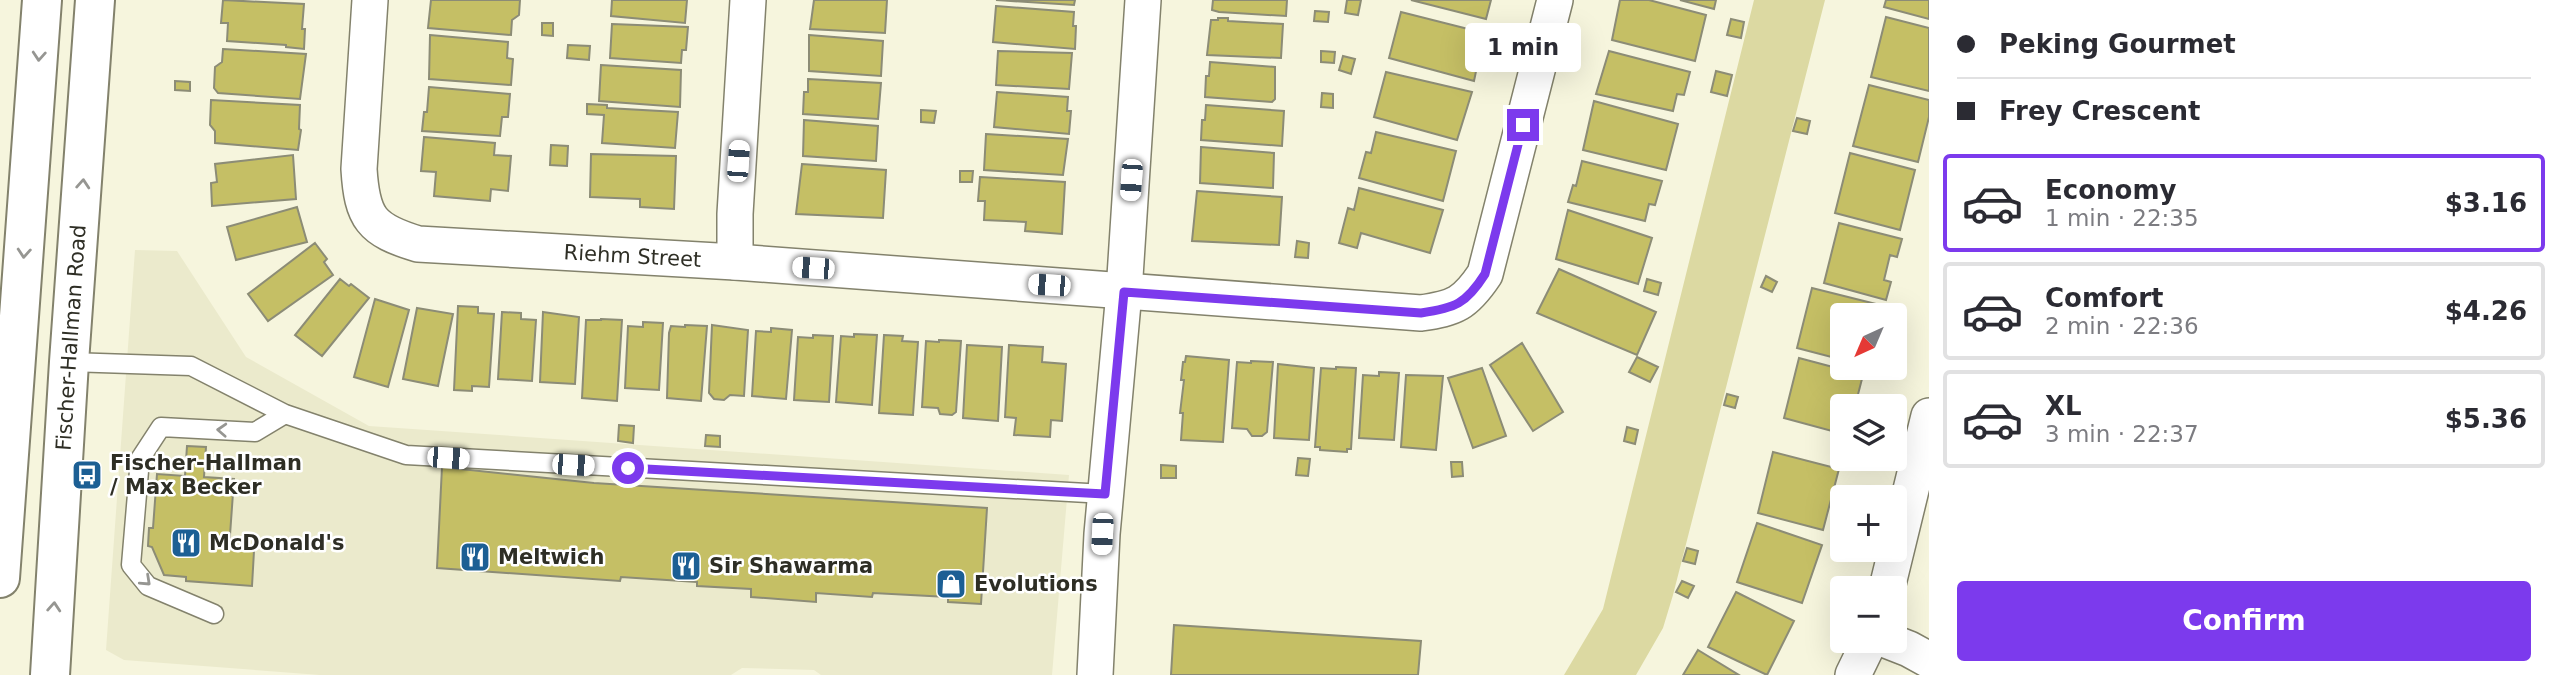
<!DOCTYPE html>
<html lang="en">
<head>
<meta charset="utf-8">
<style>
	:root { --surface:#fff; --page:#f2f2f3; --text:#2b2b33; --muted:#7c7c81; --line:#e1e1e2; --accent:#7c3aed }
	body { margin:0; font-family:"DejaVu Sans",sans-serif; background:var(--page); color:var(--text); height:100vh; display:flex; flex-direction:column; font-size:26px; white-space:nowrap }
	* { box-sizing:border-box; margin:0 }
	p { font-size:23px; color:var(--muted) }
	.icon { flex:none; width:38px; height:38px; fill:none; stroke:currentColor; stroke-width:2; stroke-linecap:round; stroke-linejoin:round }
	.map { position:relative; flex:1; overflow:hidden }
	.side { display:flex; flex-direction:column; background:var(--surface); width:630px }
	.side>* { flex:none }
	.guide { display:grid; align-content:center; height:154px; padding:0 28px; background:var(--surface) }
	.needle { width:46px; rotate:224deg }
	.controls { position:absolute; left:1830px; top:303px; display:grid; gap:14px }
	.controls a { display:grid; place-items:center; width:77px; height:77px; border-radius:7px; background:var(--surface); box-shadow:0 7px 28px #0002; font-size:35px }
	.end { position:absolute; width:32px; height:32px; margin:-16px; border:9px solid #7c3aed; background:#fff; box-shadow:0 0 0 4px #fff }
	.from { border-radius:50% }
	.bubble { position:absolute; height:49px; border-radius:7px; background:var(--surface); box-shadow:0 7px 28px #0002; font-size:23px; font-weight:700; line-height:49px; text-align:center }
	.car { position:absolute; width:21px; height:42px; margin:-21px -10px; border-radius:9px; box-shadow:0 0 5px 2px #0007; background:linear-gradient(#fff 24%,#345 0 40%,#fff 0 76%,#345 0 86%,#fff 0) }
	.guide b { display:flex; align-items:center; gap:24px; height:66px; font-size:26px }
	.guide b+b { border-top:2px solid var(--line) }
	.guide i { width:18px; height:18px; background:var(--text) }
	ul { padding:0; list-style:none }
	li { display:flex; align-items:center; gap:21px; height:98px; margin:0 14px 10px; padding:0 14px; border:4px solid var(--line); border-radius:7px }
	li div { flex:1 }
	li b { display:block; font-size:26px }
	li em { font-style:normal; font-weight:700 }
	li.selected { border-color:var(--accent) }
	li>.icon { width:63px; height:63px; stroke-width:1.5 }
	.button { display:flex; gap:14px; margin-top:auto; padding:14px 28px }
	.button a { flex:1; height:80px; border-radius:7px; background:var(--accent); color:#fff; font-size:28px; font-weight:700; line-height:80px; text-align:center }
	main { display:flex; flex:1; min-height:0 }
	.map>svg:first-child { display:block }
</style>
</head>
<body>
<main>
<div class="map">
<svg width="1929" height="675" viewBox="0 0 1929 675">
	<rect width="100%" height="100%" fill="#f6f5dd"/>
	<path fill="#ebeacc" d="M 135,250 L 177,251 L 246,357 L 369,426 L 1069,475 L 1052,675 L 821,675 L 814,670 L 742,668 L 731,675 L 320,675 L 124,660 L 106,650 Z"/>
	<path fill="#dcd9a2" d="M 1754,0 L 1825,0 L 1673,595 L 1663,628 L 1636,675 L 1564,675 L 1603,609 Z"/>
	<path fill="#c5bf65" stroke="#8c8c76" stroke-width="2" d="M 223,0 L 304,4 L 302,29 L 305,29 L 304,49 L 286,47 L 286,45 L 227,41 L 228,23 L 221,23 Z
		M 431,0 L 520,0 L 519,15 L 512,20 L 511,35 L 428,28 Z
		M 612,0 L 687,0 L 685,23 L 611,16 Z
		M 814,0 L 887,0 L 885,33 L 810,29 Z
		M 996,0 L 1075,0 L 1074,5 Z
		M 1213,0 L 1287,0 L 1286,16 L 1219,12 L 1212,10 Z
		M 1347,0 L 1361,0 L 1358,15 L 1345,13 Z
		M 1411,0 L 1491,0 L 1486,19 Z
		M 1620,0 L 1649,0 L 1706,15 L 1695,61 L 1612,40 Z
		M 1680,0 L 1716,0 L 1714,9 Z
		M 1886,0 L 1929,0 L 1929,19 L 1884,7 Z
		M 996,6 L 1074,12 L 1073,26 L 1076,26 L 1075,49 L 993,42 Z
		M 1315,11 L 1329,12 L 1328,22 L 1314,21 Z
		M 1401,12 L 1484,33 L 1474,81 L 1389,58 Z
		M 1886,17 L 1929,28 L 1929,91 L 1871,77 Z
		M 1218,18 L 1228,18 L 1228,21 L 1283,24 L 1281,58 L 1207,55 L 1211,20 L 1218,20 Z
		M 1731,19 L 1744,22 L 1741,38 L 1727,35 Z
		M 542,23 L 553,23 L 553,36 L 542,35 Z
		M 612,24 L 688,27 L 686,50 L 682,50 L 681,63 L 610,58 Z
		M 430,35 L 508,42 L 507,58 L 513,59 L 511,85 L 429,79 Z
		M 809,35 L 883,41 L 881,76 L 809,71 Z
		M 568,45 L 590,46 L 589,60 L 567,58 Z
		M 223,49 L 306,54 L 300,99 L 218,93 L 214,88 L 215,67 L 222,62 Z
		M 998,51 L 1072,53 L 1069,89 L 996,85 Z
		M 1321,51 L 1335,52 L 1334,63 L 1321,62 Z
		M 1609,51 L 1690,72 L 1684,95 L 1677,94 L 1673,111 L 1596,94 Z
		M 1343,56 L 1355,59 L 1351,74 L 1339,70 Z
		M 1210,62 L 1275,67 L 1275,99 L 1272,102 L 1205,97 L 1206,76 L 1209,76 Z
		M 601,65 L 681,70 L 680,107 L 599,101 Z
		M 1716,71 L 1732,75 L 1727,96 L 1711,92 Z
		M 1386,72 L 1472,92 L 1457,140 L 1374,117 Z
		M 808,79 L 881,83 L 878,119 L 803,114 L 804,92 L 808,92 Z
		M 175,81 L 190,82 L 190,91 L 175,90 Z
		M 1869,85 L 1929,100 L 1929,117 L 1918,162 L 1853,146 Z
		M 429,87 L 510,94 L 508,117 L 502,117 L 500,136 L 422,131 L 424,112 L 427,112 Z
		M 997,92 L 1068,97 L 1067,111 L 1071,111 L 1069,134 L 994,127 Z
		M 1322,93 L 1333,94 L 1333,108 L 1321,107 Z
		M 211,100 L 300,105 L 299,129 L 301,130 L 298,150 L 215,143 L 215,131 L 210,125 Z
		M 1594,101 L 1678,124 L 1666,170 L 1583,150 Z
		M 587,104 L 607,105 L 607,108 L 678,112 L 675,148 L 602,143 L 604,115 L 587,114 Z
		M 1206,105 L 1284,111 L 1282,146 L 1201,140 L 1202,120 L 1205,120 Z
		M 921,110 L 936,111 L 934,123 L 921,122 Z
		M 1797,118 L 1810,121 L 1807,134 L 1793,131 Z
		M 804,120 L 878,126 L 876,161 L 803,156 Z
		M 1376,132 L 1456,151 L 1443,201 L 1359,178 L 1366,152 L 1371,153 Z
		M 986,134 L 1068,139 L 1063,175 L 984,170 Z
		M 424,137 L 495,143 L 494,155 L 511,156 L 508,191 L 491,189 L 490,201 L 434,196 L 436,172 L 421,171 Z
		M 551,145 L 568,146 L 567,166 L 550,165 Z
		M 1201,147 L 1274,153 L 1273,188 L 1200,183 Z
		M 1850,153 L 1915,170 L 1900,230 L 1835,213 Z
		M 591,154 L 676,156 L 674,209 L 640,207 L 640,199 L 590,197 Z
		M 293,155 L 296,199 L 212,206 L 211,183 L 217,182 L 215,164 Z
		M 1582,161 L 1662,181 L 1655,205 L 1649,204 L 1645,221 L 1568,202 L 1573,185 L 1576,186 Z
		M 802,164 L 886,170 L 883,218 L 796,214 Z
		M 960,171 L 973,171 L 972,182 L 960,182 Z
		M 980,177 L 1065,182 L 1062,234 L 1025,231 L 1026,222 L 984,220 L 985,201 L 978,201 Z
		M 1359,188 L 1443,210 L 1430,253 L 1361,233 L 1357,248 L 1339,243 L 1348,208 L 1354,210 Z
		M 1197,191 L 1282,197 L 1279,245 L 1192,241 Z
		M 297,207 L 307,242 L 236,260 L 227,227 Z
		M 1568,210 L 1652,238 L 1638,284 L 1556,259 Z
		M 1839,223 L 1902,239 L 1897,257 L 1890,255 L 1884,280 L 1891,282 L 1886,300 L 1824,283 Z
		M 1297,241 L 1309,243 L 1308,258 L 1295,257 Z
		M 315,243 L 327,259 L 324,262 L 333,275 L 268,321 L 248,294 Z
		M 1559,269 L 1656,312 L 1637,355 L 1537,313 Z
		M 1766,276 L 1777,282 L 1772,292 L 1761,287 Z
		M 340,279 L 349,286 L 351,284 L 369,298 L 322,356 L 295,335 Z
		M 1647,279 L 1661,283 L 1658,295 L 1644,291 Z
		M 1812,288 L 1884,306 L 1882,315 L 1843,315 L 1843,360 L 1797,348 Z
		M 375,299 L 409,310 L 388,387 L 354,377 Z
		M 458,306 L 478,307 L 478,313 L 494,314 L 489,387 L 472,386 L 472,391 L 454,390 Z
		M 417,308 L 453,314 L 438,386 L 403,379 Z
		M 502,312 L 521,313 L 521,319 L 536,320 L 532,381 L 498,379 Z
		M 543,312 L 579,317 L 575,384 L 540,382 Z
		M 601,319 L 622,320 L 617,401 L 582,398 L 586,320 L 601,320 Z
		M 643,322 L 663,323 L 659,390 L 625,388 L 628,326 L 643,327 Z
		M 685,325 L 707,326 L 701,401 L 667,398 L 669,333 L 671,326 L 685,327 Z
		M 712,325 L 748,330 L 744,396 L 730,395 L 724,400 L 714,399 L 709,393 Z
		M 771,328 L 792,330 L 786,399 L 752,396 L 756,331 L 771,332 Z
		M 854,334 L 877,335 L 872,405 L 836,402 L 841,336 L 854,337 Z
		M 813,335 L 833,336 L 829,402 L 794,400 L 798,337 L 813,338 Z
		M 884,335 L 903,336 L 902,341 L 918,342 L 913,415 L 879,413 Z
		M 939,340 L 961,341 L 956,412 L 952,415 L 940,414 L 938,408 L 922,407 L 926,341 L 939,342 Z
		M 1522,343 L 1563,412 L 1533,431 L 1490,365 Z
		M 967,345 L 1002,347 L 998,421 L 963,418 Z
		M 1009,345 L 1043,347 L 1042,362 L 1066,364 L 1062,421 L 1051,420 L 1050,437 L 1014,435 L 1016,418 L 1005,417 Z
		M 1186,356 L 1229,360 L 1223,442 L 1181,440 L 1183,413 L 1180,413 L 1184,380 L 1181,380 L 1183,362 L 1185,362 Z
		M 1637,357 L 1658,367 L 1650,382 L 1629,372 Z
		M 1799,358 L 1863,375 L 1855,406 L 1843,406 L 1843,434 L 1784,418 Z
		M 1251,361 L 1273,362 L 1267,432 L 1262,436 L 1252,436 L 1247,429 L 1232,428 L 1237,362 L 1251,363 Z
		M 1278,364 L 1314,368 L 1309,440 L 1274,438 Z
		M 1336,367 L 1356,368 L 1351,449 L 1347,449 L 1347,452 L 1320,450 L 1320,447 L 1315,447 L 1321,368 L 1336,369 Z
		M 1482,368 L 1506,436 L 1473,448 L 1448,378 Z
		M 1379,372 L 1399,373 L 1394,440 L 1359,438 L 1363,375 L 1379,376 Z
		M 1406,375 L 1443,376 L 1436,450 L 1401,447 Z
		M 1727,394 L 1738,397 L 1735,408 L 1724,405 Z
		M 619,425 L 634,426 L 633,443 L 618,441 Z
		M 1627,427 L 1638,430 L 1635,444 L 1624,441 Z
		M 706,435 L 720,436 L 720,447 L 705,446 Z
		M 187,446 L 206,447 L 204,477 L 234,479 L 229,549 L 254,551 L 252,586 L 186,581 L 186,577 L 164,575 L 152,547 L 148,546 L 149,528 L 153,528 L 157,474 L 185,476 Z
		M 1773,452 L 1839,469 L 1823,530 L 1758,513 Z
		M 1298,458 L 1310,459 L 1308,476 L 1296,475 Z
		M 1451,462 L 1462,462 L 1463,476 L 1452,477 Z
		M 1161,465 L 1176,466 L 1176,478 L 1161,478 Z
		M 442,467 L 594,483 L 987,508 L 981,604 L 948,602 L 948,597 L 873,593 L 872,597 L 816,593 L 816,602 L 751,597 L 751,589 L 697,586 L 697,582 L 621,577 L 620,581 L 437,568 Z
		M 1757,523 L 1822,545 L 1802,603 L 1737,582 Z
		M 1687,548 L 1698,551 L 1695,564 L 1683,561 Z
		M 1682,581 L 1694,586 L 1688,598 L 1676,592 Z
		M 1736,592 L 1794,621 L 1767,675 L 1708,647 Z
		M 1174,625 L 1421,641 L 1418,675 L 1171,675 Z
		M 1698,650 L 1739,675 L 1683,675 Z"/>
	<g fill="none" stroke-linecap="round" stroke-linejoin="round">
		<g stroke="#83826c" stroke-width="21">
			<path id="service" d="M 69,362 L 191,366 L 285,414 L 406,455 L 1105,494
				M 214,614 L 148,586 L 131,565 L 140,459 L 161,427 L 255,432 L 285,414"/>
		</g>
		<g stroke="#83826c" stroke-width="38">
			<g id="minor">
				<path id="s1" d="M 370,0 L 359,169 C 362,218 371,230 418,244 L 735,262 L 1421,313 C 1455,308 1465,304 1485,274 L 1555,0"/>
				<path d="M 735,262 L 735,214 L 748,0"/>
				<path d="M 1887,588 L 1929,416"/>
				<path d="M 1886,640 L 1909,649 L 1929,660"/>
				<path d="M 1095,675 L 1102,534 L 1124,292 L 1143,0"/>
				<path d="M 1853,675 L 1870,640"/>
			</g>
		</g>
		<g stroke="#83826c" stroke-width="42">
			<g id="secondary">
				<path d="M 0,578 L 42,0"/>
				<path id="s2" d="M 50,675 L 69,362 L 95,0"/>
			</g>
		</g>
		<use href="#service" stroke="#fff" stroke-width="18"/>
		<use href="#minor" stroke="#fff" stroke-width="35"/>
		<use href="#secondary" stroke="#fff" stroke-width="38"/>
	</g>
	<defs><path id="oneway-chevron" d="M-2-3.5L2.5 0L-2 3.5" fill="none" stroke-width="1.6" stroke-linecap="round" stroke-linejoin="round" transform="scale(1.75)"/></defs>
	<g stroke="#969692">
		<use href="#oneway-chevron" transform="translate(39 56) rotate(94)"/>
		<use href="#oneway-chevron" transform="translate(83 184) rotate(-86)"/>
		<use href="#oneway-chevron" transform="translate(24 253) rotate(94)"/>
		<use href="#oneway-chevron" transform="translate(222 430) rotate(-177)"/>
		<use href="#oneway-chevron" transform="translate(146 581) rotate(43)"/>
		<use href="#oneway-chevron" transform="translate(54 607) rotate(-86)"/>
	</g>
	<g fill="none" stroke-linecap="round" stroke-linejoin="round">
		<path stroke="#7c3aed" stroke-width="9" d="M 628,468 L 1105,494 L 1124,292 L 1421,313 C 1455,308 1466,304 1485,274 L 1523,125"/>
	</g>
	<defs>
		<g id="bus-square" transform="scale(1.575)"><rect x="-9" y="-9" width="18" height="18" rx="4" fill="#1c5f94" stroke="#fff"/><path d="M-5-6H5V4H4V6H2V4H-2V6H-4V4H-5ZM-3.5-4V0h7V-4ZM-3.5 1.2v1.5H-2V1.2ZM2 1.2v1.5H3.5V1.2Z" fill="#fff"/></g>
		<g id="restaurant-square" transform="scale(1.575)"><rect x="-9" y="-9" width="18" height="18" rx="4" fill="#1c5f94" stroke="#fff"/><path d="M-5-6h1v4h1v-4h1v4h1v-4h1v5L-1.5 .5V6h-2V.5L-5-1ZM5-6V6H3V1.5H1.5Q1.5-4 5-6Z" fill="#fff"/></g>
		<g id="shop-square" transform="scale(1.575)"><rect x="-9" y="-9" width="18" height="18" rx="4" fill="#1c5f94" stroke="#fff"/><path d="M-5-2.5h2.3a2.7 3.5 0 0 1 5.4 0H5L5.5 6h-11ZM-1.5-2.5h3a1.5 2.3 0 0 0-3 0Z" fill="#fff"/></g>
	</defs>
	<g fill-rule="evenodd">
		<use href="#bus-square" x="87" y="475"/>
		<use href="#restaurant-square" x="186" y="543"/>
		<use href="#restaurant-square" x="475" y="557"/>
		<use href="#restaurant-square" x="686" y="566"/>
		<use href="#shop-square" x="951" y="584"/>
	</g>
	<g text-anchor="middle" stroke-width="5" stroke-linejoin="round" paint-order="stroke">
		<g font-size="21" fill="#2e2e25" stroke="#fff">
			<text dy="7" stroke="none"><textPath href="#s1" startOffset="490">Riehm Street</textPath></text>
			<text dy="7" stroke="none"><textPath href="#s2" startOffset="338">Fischer-Hallman Road</textPath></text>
		</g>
		<g font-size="21" font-weight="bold" fill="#2e2e25" stroke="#fff" text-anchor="start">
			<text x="110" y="470">Fischer-Hallman<tspan x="110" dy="24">/ Max Becker</tspan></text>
			<text x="209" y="550">McDonald's</text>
			<text x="498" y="564">Meltwich</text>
			<text x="709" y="573">Sir Shawarma</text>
			<text x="974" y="591">Evolutions</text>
		</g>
	</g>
</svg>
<div class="controls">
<a><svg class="needle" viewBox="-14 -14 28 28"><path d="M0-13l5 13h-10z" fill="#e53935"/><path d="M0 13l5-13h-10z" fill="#7c7c81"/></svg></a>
<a><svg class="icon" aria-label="layers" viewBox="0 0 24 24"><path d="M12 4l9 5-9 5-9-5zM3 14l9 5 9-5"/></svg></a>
<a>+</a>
<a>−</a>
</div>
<i class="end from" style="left:628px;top:468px"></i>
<i class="end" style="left:1523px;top:125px"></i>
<div class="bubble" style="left:1465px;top:23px;width:116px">1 min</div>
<i class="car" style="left:738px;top:161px;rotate:4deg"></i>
<i class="car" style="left:1131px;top:180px;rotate:184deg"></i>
<i class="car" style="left:813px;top:268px;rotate:274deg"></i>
<i class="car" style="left:1049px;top:285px;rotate:274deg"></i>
<i class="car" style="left:448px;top:458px;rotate:94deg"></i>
<i class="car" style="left:573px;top:465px;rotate:93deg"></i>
<i class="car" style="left:1102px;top:534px;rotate:183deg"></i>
</div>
<section class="side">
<div class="guide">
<b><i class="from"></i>Peking Gourmet</b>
<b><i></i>Frey Crescent</b>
</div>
<ul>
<li class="selected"><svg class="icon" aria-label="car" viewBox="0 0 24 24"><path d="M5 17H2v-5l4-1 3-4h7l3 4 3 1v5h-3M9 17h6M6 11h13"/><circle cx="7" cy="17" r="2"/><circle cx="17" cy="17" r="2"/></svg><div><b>Economy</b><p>1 min · 22:35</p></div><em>$3.16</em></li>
<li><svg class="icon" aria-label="car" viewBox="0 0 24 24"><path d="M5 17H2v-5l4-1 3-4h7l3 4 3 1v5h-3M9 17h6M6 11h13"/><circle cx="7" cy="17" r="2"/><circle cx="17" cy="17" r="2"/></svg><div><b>Comfort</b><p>2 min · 22:36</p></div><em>$4.26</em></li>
<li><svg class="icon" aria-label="car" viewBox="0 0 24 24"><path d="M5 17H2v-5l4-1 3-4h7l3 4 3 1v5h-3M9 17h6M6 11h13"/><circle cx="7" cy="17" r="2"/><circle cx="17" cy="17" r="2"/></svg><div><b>XL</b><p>3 min · 22:37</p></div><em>$5.36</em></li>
</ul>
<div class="button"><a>Confirm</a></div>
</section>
</main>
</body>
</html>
